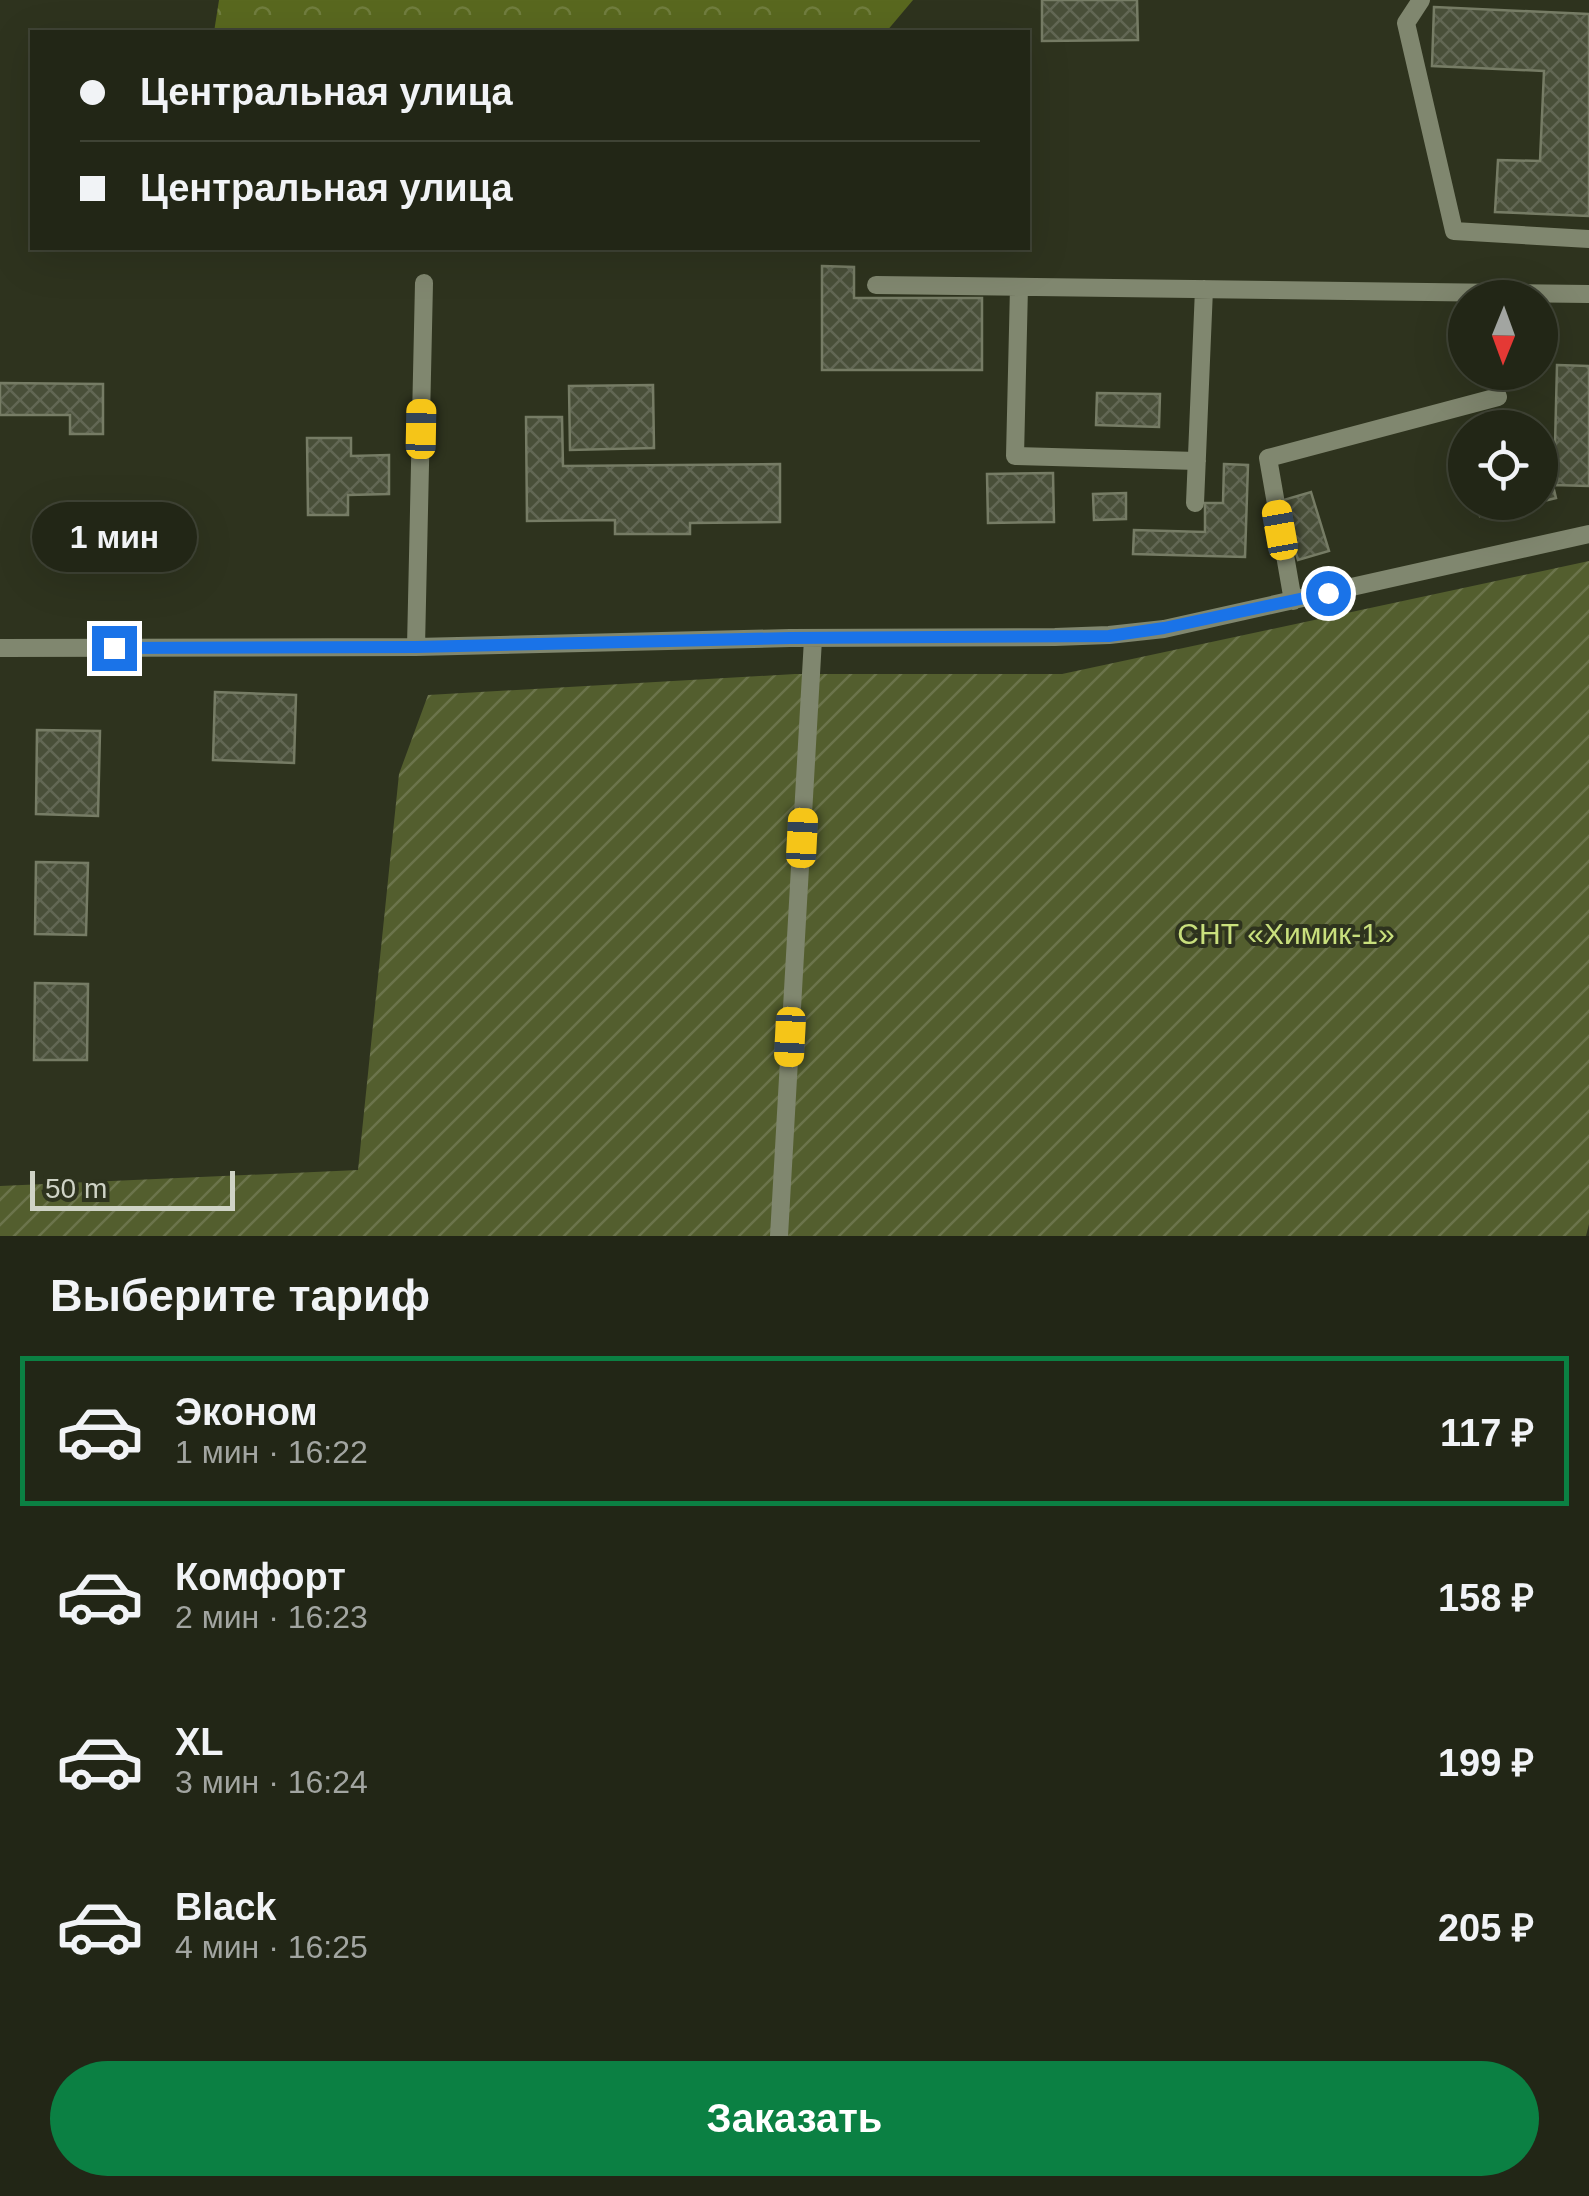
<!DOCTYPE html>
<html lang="ru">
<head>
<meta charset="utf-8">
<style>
	:root { --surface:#222616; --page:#2e3223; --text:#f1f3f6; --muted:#a2a5a1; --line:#3f4335; --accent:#0b8043 }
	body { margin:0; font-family:Helvetica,sans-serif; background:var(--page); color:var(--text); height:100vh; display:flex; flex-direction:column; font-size:38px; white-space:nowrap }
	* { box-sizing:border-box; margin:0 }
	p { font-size:32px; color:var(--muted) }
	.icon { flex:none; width:55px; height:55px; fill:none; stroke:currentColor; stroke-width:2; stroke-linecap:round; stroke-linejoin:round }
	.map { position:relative; height:1236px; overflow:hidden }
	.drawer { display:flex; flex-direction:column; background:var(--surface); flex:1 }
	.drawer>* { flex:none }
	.hud { position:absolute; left:30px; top:30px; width:1000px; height:220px; border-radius:0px; box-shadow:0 10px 40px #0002,0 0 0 2px var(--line); display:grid; align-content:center; height:220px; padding:0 50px; background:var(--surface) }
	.needle { width:65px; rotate:181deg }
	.tools { position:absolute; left:1448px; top:280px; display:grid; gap:20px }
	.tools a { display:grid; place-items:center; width:110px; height:110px; border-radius:50%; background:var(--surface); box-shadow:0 10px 40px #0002,0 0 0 2px var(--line); font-size:50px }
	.scale { position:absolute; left:30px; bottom:25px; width:205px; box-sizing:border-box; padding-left:10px; border:5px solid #cfd3c6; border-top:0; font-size:28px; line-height:35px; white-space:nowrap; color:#cfd3c6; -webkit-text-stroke:8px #2e331e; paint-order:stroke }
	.end { position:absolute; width:45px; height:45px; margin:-22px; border:12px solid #1a73e8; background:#fff; box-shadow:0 0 0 5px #fff }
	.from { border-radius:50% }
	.bubble { position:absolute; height:70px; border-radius:35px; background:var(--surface); box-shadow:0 10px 40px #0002,0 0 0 2px var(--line); font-size:32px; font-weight:700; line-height:70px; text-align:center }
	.car { position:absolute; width:30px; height:60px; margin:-30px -15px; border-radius:12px; box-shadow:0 0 8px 2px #0007; background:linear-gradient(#f5c518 24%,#345 0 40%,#f5c518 0 76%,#345 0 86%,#f5c518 0) }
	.hud b { display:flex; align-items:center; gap:35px; height:95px; font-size:38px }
	.hud b+b { border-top:2px solid var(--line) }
	.hud i { width:25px; height:25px; background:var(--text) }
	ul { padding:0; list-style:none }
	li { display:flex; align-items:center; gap:30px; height:150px; margin:0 20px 15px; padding:0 30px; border:5px solid transparent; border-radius:0px }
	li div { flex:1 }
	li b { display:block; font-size:38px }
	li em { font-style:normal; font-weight:700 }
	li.active { border-color:var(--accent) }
	li>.icon { width:90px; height:90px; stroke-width:1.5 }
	h2 { padding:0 50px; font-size:45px; line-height:120px }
	.button { display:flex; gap:20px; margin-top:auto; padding:20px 50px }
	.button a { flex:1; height:115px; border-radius:60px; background:var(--accent); color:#fff; font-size:40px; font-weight:700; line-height:115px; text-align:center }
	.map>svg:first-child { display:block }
</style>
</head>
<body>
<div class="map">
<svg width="1589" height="1236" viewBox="0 0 1589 1236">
	<defs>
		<pattern id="forest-crowns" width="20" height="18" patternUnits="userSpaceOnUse" patternTransform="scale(2.5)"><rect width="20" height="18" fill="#59681f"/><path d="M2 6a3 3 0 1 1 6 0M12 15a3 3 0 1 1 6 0" fill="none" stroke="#707d3e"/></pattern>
		<pattern id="garden-furrows" width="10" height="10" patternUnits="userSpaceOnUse" patternTransform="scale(2.5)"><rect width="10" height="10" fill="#535e2e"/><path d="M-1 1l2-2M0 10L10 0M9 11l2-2" fill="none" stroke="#6b744b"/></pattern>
		<pattern id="building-cross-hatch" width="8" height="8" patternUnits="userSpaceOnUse" patternTransform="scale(2.5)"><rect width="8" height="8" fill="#494f39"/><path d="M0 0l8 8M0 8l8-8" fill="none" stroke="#626754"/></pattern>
	</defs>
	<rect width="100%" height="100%" fill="#2e331e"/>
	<path fill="url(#forest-crowns)" d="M 219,0 L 913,0 L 886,32 L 214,32 Z"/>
	<path fill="url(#garden-furrows)" d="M 1589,561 L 1589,1224 L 1586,1236 L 0,1236 L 0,1186 L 358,1170 L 399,774 L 428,695 L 795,674 L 1062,674 Z"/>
	<path fill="url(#building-cross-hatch)" stroke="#767c65" stroke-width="2.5" d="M 1042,0 L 1137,0 L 1138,40 L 1042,41 Z
		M 1434,7 L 1589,14 L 1589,216 L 1495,212 L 1498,160 L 1540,161 L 1544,71 L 1432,66 Z
		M 822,266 L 854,267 L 854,298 L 982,298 L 982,370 L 822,370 Z
		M 1557,365 L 1589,366 L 1589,486 L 1554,485 Z
		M 0,383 L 103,384 L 103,434 L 70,434 L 70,415 L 0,415 Z
		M 653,385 L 654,448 L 570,450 L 569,386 Z
		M 1097,393 L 1160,394 L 1159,427 L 1096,425 Z
		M 526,417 L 562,417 L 563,466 L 780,464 L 780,522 L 690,523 L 690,534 L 615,534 L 615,520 L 527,521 Z
		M 307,438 L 351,438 L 351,456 L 389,455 L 389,494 L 348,495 L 348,515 L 308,515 Z
		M 1543,444 L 1556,498 L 1540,502 L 1540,445 Z
		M 1224,464 L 1248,465 L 1245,557 L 1133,554 L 1134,530 L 1205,532 L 1205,503 L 1223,503 Z
		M 1053,473 L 1054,522 L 988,523 L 987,474 Z
		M 1311,492 L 1329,551 L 1298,560 L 1280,501 Z
		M 1126,493 L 1126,519 L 1094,520 L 1093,494 Z
		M 1477,502 L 1537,502 L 1480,516 Z
		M 215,692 L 296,695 L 294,763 L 213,760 Z
		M 37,730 L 100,731 L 98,816 L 36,814 Z
		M 36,862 L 88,863 L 86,935 L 35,934 Z
		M 35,983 L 88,984 L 87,1060 L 34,1060 Z"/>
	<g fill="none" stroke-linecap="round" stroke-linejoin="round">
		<path stroke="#80876f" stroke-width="18" d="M 1421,0 L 1406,23 L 1454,231 L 1589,239
			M 876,285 L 1589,294
			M 1019,287 L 1015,456 L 1197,461
			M 1195,503 L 1204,289
			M 1293,601 L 1268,458 L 1498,397
			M 416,647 L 424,283
			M 0,648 L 416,647 L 790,638 L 1055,637 L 1109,635 L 1164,629 L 1589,534
			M 779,1236 L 813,639"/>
	</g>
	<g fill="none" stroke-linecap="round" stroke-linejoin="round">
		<path stroke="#1a73e8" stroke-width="12" d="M 114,648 L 416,647 L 790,638 L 1109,636 L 1164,628 L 1328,593"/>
	</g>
	<g text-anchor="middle" stroke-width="8" stroke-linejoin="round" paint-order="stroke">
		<g font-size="30" fill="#c9e07d" stroke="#2e331e">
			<text x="1286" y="944">СНТ «Химик-1»</text>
		</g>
	</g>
</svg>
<div class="tools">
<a><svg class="needle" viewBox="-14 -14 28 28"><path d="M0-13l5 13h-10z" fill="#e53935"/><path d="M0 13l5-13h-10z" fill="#a2a5a1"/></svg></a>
<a><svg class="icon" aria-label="locate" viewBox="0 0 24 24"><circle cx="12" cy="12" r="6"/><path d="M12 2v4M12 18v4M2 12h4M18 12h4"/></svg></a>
</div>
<div class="scale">50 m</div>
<i class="end from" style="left:1328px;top:593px"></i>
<i class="end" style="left:114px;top:648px"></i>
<div class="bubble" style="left:32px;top:502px;width:165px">1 мин</div>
<i class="car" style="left:421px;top:429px;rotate:1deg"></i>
<i class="car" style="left:1280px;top:530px;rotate:350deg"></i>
<i class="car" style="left:802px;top:838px;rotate:3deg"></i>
<i class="car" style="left:790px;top:1037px;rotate:183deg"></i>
<div class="hud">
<b><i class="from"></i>Центральная улица</b>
<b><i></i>Центральная улица</b>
</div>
</div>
<section class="drawer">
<h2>Выберите тариф</h2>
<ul>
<li class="active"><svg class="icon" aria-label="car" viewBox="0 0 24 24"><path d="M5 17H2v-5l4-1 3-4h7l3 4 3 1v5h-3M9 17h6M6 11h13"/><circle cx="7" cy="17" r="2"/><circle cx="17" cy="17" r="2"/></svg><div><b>Эконом</b><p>1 мин · 16:22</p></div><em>117 ₽</em></li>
<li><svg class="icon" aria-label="car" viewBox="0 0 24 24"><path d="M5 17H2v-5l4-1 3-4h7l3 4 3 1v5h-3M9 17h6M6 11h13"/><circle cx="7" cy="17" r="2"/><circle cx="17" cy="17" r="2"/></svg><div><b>Комфорт</b><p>2 мин · 16:23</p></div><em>158 ₽</em></li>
<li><svg class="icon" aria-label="car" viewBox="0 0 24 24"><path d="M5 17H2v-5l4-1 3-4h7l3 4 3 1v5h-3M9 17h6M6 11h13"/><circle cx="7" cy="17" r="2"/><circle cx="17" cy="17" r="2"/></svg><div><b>XL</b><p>3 мин · 16:24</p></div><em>199 ₽</em></li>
<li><svg class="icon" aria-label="car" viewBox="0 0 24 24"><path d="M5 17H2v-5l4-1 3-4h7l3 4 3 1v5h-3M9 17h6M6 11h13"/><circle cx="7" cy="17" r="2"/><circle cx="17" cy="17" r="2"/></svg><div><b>Black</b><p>4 мин · 16:25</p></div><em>205 ₽</em></li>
</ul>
<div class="button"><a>Заказать</a></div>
</section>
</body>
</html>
